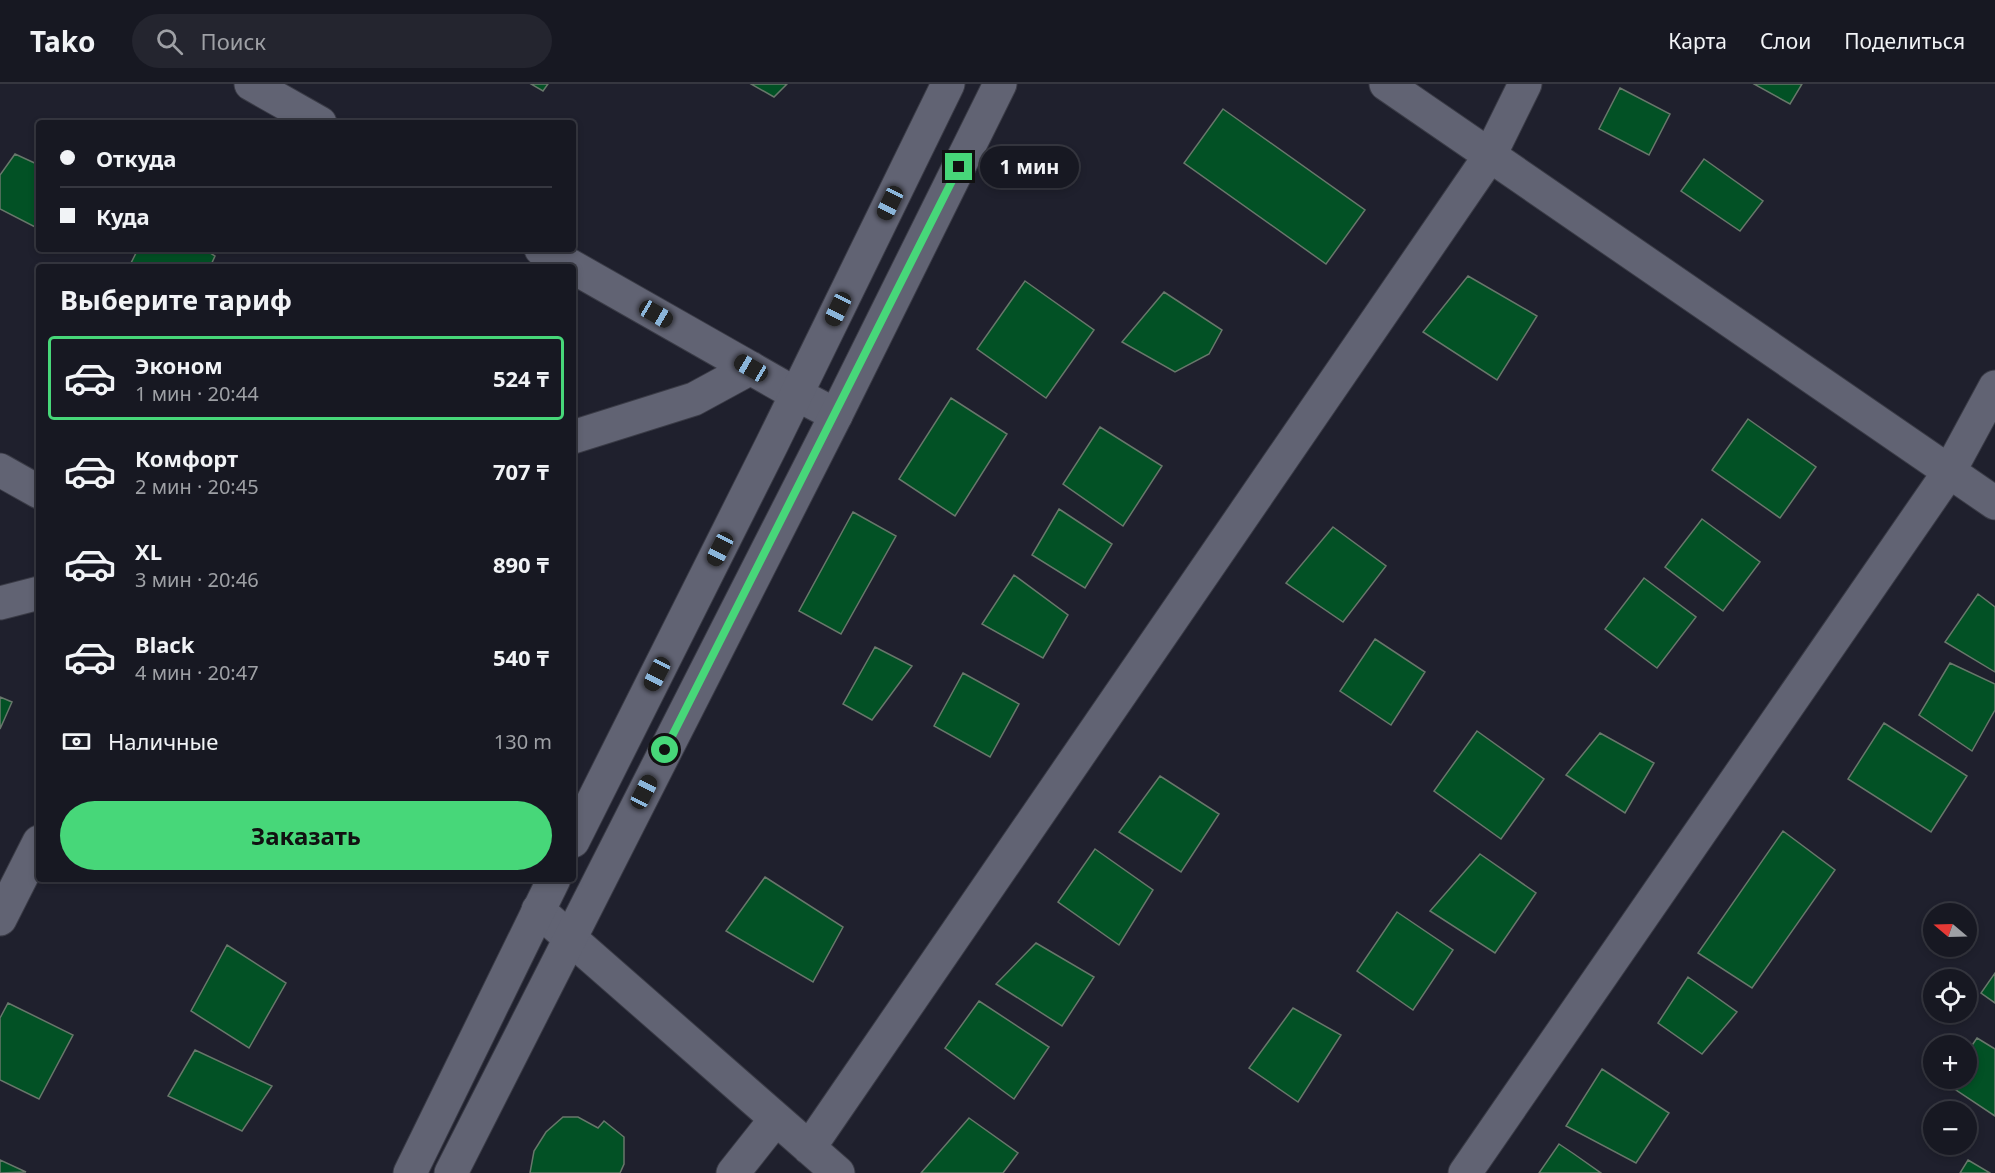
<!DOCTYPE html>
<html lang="ru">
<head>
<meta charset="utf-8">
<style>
	:root { --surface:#171822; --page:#24252f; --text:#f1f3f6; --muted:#9ea0a5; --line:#363740; --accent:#47d779 }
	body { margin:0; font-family:"Noto Sans",sans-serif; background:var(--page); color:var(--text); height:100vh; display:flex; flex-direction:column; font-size:22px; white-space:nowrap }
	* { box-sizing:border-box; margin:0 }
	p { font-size:20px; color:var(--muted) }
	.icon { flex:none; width:33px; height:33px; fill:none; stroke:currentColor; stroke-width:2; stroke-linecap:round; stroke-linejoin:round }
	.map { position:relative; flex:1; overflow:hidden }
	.panel { position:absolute; left:36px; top:180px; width:540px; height:618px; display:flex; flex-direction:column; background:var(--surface); border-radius:6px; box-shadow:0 3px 9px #0003,0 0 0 2px var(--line) }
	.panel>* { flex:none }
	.top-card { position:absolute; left:36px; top:36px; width:540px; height:132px; border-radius:6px; box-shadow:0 3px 9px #0003,0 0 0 2px var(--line); display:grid; align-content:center; height:132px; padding:0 24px; background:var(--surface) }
	.needle { width:39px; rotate:289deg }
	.controls { position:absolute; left:1923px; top:819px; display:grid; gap:12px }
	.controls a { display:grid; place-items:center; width:54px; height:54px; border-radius:50%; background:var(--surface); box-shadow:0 3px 9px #0003,0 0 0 2px var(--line); font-size:30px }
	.end { position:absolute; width:27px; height:27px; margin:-14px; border:8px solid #47d779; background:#111; box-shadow:0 0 0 3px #111 }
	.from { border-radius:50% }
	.bubble { position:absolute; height:42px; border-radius:21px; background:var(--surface); box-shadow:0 3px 9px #0003,0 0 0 2px var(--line); font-size:20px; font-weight:700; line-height:42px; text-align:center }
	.car { position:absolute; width:18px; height:36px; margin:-18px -9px; border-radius:8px; box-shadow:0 0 4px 2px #0007; background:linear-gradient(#222 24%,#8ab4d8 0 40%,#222 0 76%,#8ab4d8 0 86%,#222 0) }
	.top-card b { display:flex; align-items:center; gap:21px; height:57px; font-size:22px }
	.top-card b+b { border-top:2px solid var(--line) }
	.top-card i { width:15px; height:15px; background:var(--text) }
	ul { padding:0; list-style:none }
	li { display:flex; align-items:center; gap:18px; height:84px; margin:0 12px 9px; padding:0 12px; border:3px solid transparent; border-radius:6px }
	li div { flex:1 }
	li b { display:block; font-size:22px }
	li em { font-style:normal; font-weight:700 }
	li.on { border-color:var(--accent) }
	li>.icon { width:54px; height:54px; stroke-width:1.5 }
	h2 { padding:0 24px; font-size:27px; line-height:72px }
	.pay { display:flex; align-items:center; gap:15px; height:66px; padding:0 24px; font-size:22px }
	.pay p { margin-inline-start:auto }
	.action { display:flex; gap:12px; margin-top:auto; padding:12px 24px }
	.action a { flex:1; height:69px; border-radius:36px; background:var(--accent); color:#111; font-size:24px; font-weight:700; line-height:69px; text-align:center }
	header { display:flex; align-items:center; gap:36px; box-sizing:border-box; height:84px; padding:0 30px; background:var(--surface); border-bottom:2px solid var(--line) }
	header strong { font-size:28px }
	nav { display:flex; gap:33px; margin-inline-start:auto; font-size:21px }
	.search { width:420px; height:54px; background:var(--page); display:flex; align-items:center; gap:15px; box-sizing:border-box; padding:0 21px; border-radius:33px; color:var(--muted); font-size:22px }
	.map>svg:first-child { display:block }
</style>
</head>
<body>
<header>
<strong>Tako</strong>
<div class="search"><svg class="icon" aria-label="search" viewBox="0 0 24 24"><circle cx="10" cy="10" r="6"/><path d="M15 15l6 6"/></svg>Поиск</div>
<nav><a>Карта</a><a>Слои</a><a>Поделиться</a></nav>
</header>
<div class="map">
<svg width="1995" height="1089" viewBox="0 0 1995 1089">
	<rect width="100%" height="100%" fill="#1f202d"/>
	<path fill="#025125" stroke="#68776b" stroke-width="1.5" d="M 531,0 L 548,0 L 543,7 Z
		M 751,0 L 787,0 L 774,13 Z
		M 1754,0 L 1802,0 L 1790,20 Z
		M 1620,4 L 1670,30 L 1649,71 L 1599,45 Z
		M 1223,25 L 1365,126 L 1326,180 L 1184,79 Z
		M 15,70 L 39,81 L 39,145 L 0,125 L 0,91 Z
		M 1704,75 L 1763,117 L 1740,147 L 1681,107 Z
		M 138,165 L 204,165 L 215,172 L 210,183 L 129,183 Z
		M 1468,192 L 1537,232 L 1497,296 L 1423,248 Z
		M 1025,197 L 1094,246 L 1046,314 L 977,265 Z
		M 1164,208 L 1222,246 L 1209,270 L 1175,288 L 1122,258 Z
		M 951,314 L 1007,350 L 955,432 L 899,395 Z
		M 1748,335 L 1816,383 L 1780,434 L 1712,386 Z
		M 1100,343 L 1162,382 L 1123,442 L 1063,400 Z
		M 1059,425 L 1112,460 L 1085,504 L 1032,471 Z
		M 853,428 L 896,452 L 841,550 L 799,527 Z
		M 1702,435 L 1760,478 L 1723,527 L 1665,483 Z
		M 1333,443 L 1386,482 L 1343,538 L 1286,499 Z
		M 1014,491 L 1068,531 L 1043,574 L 982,540 Z
		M 1644,494 L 1696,533 L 1657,584 L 1605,545 Z
		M 1978,510 L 1995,523 L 1995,588 L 1945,558 Z
		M 1375,555 L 1425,588 L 1391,641 L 1340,607 Z
		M 875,563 L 912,582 L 872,636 L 843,620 Z
		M 1950,579 L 1995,600 L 1995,626 L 1972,667 L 1919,631 Z
		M 963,589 L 1019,620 L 990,673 L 934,642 Z
		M 0,613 L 12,618 L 0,645 Z
		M 1884,639 L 1967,692 L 1931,748 L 1848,695 Z
		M 1477,647 L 1544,695 L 1501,755 L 1434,707 Z
		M 1600,649 L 1654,679 L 1625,729 L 1566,691 Z
		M 1160,692 L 1219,730 L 1181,788 L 1119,748 Z
		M 1783,747 L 1835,786 L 1752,904 L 1698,869 Z
		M 1095,765 L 1153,806 L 1119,861 L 1058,818 Z
		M 1480,770 L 1536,809 L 1495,869 L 1430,827 Z
		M 765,793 L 843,843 L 813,898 L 726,847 Z
		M 1397,828 L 1453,866 L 1413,926 L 1357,887 Z
		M 1036,859 L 1094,893 L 1062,942 L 996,900 Z
		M 227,861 L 286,899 L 249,964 L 191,927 Z
		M 1995,889 L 1995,919 L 1981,909 Z
		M 1688,893 L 1737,928 L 1702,970 L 1658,939 Z
		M 979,917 L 1049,963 L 1014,1015 L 945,964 Z
		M 8,919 L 73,951 L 39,1015 L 0,996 L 0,934 Z
		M 1293,924 L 1341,951 L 1298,1018 L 1249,984 Z
		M 1977,954 L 1995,965 L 1995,1032 L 1947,1000 L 1951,994 L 1966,994 L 1966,970 Z
		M 195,966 L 272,1002 L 242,1047 L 168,1012 Z
		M 1602,985 L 1669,1029 L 1636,1079 L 1566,1042 Z
		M 563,1033 L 578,1033 L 598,1044 L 604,1037 L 624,1053 L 624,1080 L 620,1089 L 530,1089 L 534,1067 L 546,1048 Z
		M 969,1034 L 1018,1069 L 1003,1089 L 921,1089 Z
		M 1559,1060 L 1574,1070 L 1601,1089 L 1539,1089 Z
		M 0,1076 L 26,1088 L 0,1089 Z
		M 1968,1076 L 1990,1089 L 1960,1089 Z"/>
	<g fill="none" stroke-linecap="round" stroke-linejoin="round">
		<g stroke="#3a3b46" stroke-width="35">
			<path id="minor" d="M 251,0 L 320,39
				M 1386,0 L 1995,419
				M 541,165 L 796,310 L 836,331
				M 573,353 L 694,315 L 751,284
				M 0,386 L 39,408
				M 0,519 L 39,509
				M 538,826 L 838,1089
				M 0,835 L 39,758
				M 809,1064 L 1489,73 L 1525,0
				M 733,1089 L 775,1036
				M 1465,1089 L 1949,388 L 1995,303"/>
		</g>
		<g stroke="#3a3b46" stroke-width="35">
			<path id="tertiary" d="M 573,757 L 772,360 L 948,0
				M 410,1089 L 554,795
				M 451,1089 L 836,331 L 1000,0"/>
		</g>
		<use href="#minor" stroke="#616373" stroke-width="33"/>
		<use href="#tertiary" stroke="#616373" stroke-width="33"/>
	</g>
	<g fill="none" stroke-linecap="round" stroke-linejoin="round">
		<path stroke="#47d779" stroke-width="8" d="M 665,666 L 959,83"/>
	</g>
</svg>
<div class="controls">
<a><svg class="needle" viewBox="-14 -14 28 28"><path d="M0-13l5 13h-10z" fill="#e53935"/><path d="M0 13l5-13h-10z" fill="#9ea0a5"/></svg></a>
<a><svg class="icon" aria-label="locate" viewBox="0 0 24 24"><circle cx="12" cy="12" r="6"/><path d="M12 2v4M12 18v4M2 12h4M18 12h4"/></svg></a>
<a>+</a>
<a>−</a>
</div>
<i class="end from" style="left:665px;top:666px"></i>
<i class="end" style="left:959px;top:83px"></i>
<div class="bubble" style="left:980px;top:62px;width:99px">1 мин</div>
<i class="car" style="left:890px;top:119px;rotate:206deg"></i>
<i class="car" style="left:838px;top:225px;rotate:206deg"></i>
<i class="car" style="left:656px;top:230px;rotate:120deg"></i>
<i class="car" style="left:751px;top:284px;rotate:300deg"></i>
<i class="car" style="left:720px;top:465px;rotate:207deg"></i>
<i class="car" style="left:657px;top:590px;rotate:207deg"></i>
<i class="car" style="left:644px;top:708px;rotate:27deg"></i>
<div class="top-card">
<b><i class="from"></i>Откуда</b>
<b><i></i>Куда</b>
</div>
<section class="panel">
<h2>Выберите тариф</h2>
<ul>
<li class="on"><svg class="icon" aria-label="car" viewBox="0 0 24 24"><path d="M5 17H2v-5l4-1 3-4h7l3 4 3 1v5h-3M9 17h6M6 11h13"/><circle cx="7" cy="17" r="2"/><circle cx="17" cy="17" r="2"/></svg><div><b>Эконом</b><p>1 мин · 20:44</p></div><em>524 ₸</em></li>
<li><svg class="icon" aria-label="car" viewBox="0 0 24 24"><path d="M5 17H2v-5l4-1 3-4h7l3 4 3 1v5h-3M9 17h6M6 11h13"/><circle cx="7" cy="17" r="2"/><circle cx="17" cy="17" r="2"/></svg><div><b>Комфорт</b><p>2 мин · 20:45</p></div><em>707 ₸</em></li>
<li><svg class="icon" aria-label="car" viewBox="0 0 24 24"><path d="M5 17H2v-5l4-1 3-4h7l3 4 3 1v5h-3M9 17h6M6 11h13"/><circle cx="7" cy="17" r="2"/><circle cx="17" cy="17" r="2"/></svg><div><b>XL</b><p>3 мин · 20:46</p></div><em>890 ₸</em></li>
<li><svg class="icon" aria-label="car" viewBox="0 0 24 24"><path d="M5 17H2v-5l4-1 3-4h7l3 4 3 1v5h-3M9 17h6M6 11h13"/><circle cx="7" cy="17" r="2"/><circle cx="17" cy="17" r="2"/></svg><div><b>Black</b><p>4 мин · 20:47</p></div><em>540 ₸</em></li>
</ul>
<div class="pay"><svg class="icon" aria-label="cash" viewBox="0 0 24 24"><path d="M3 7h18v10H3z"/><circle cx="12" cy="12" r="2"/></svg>Наличные<p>130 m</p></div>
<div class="action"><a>Заказать</a></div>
</section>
</div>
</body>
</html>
